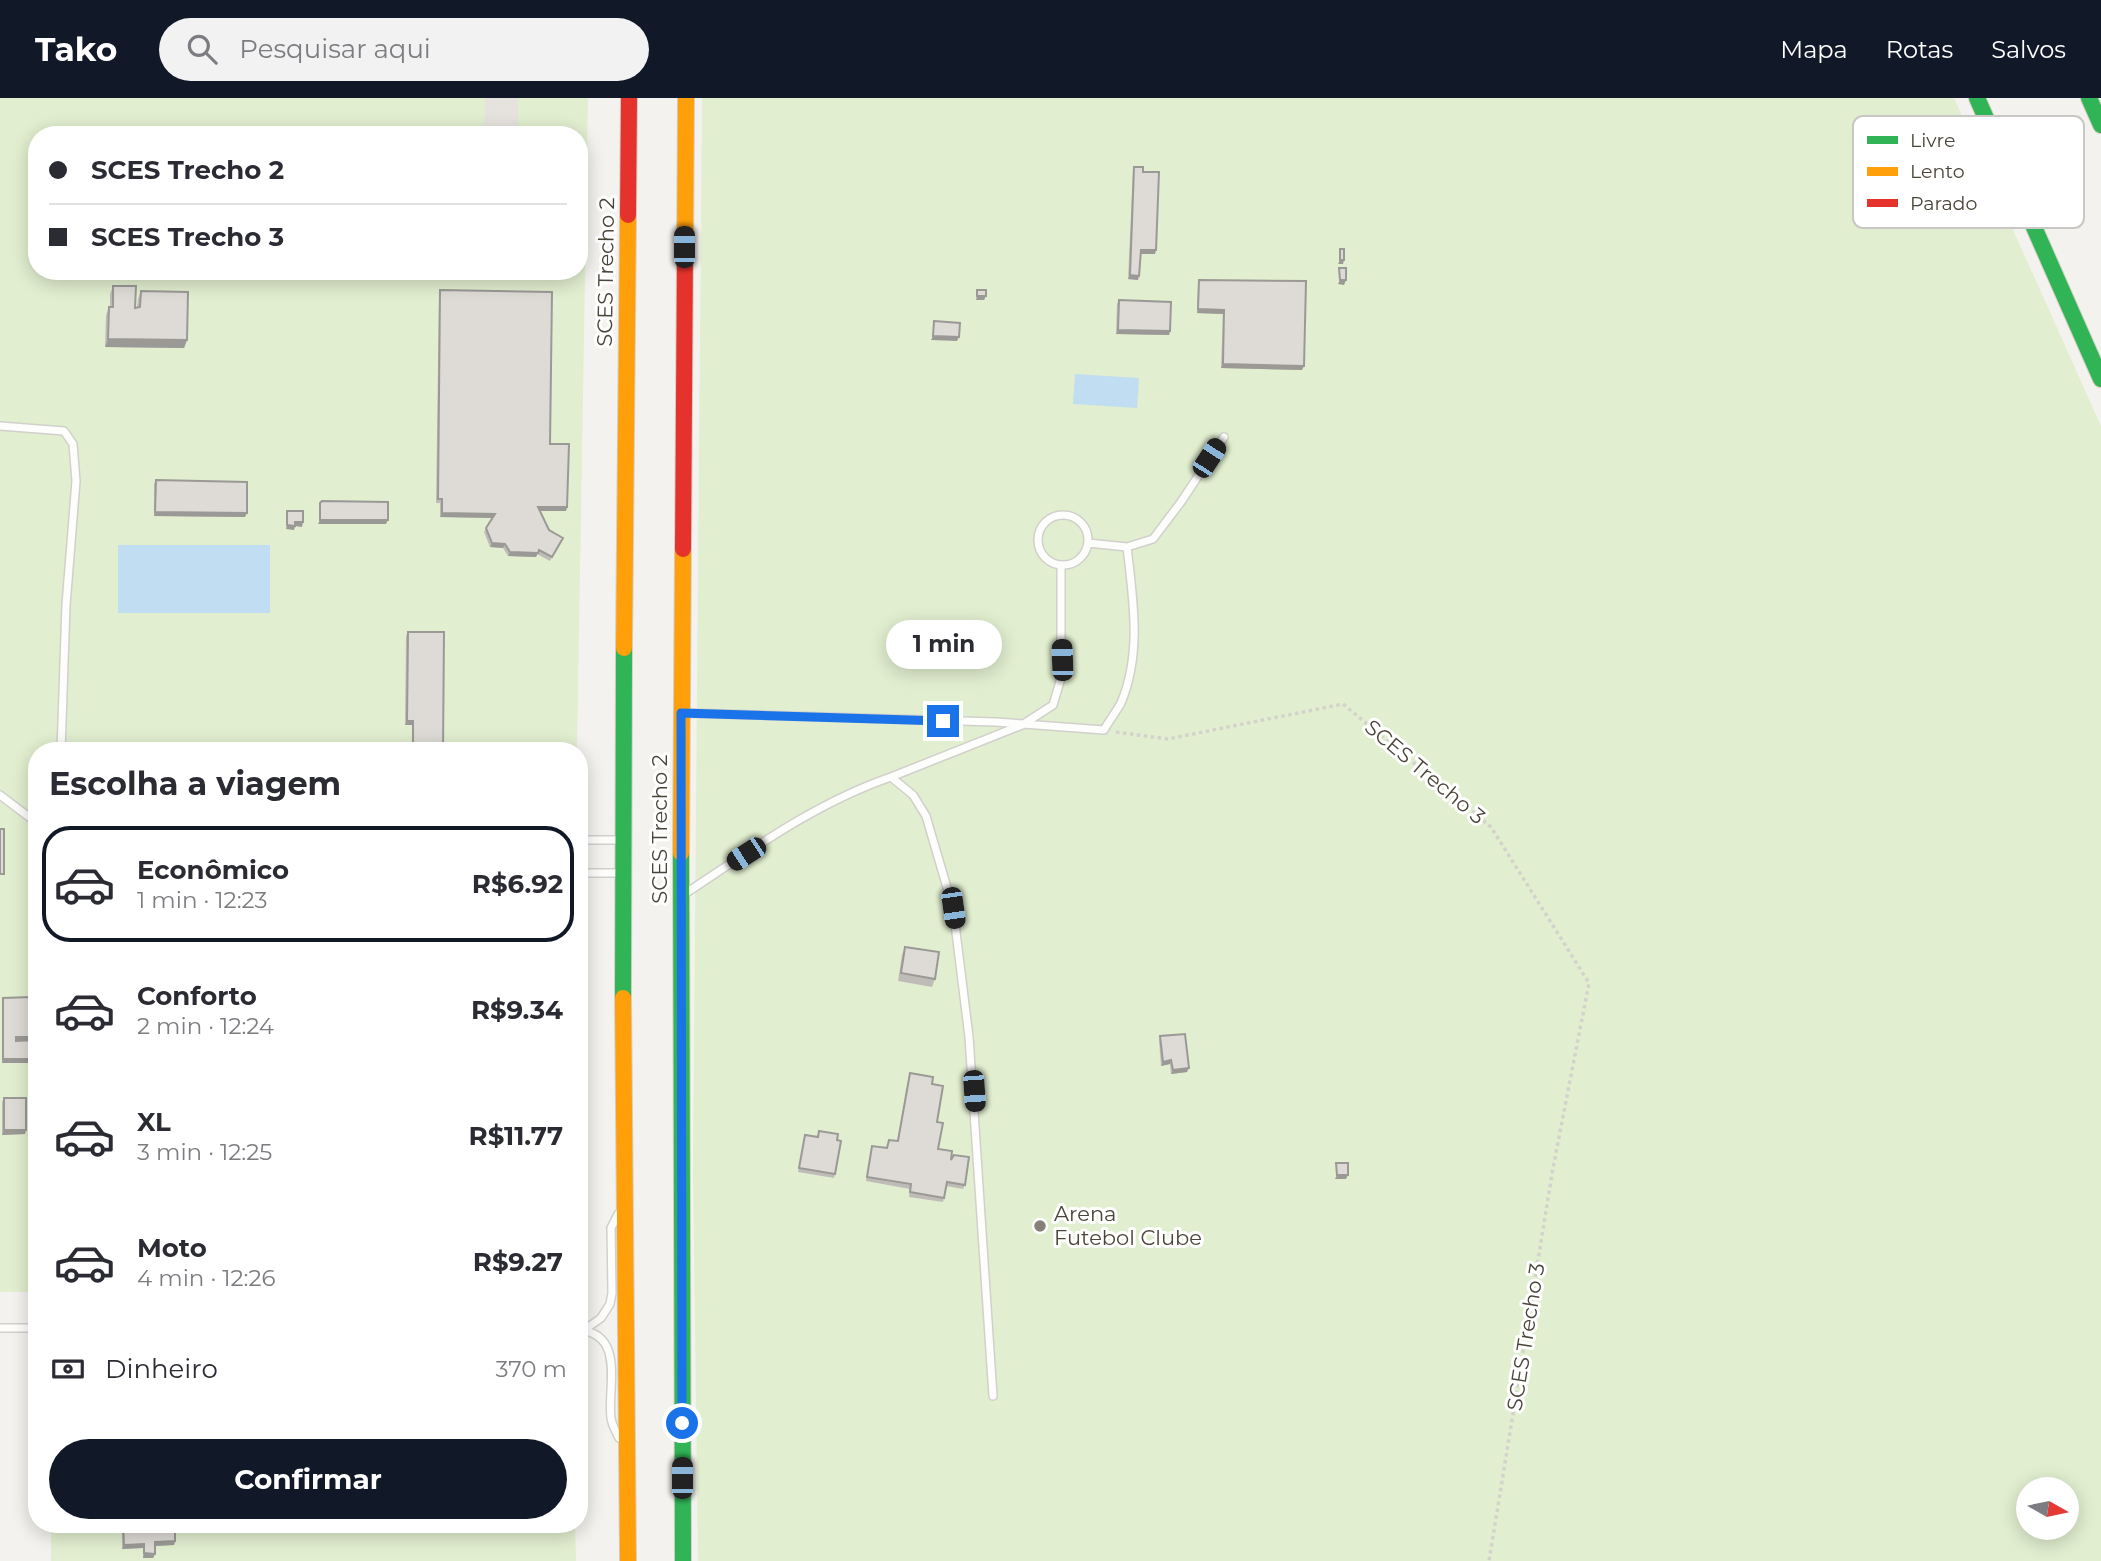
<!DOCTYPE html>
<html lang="pt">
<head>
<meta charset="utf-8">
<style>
	:root { --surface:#fff; --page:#f2f2f3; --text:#2b2b33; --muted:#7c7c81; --line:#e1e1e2; --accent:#111827 }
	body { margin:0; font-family:Montserrat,sans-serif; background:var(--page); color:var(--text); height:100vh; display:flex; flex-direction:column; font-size:26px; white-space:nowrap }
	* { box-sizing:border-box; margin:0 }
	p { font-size:23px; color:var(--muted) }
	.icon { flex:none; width:38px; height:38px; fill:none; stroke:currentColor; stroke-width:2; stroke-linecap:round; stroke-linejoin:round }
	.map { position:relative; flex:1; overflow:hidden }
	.details { position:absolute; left:28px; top:644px; width:560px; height:791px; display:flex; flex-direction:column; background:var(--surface); border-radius:28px; box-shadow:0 4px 18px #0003 }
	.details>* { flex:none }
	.hud { position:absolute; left:28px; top:28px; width:560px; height:154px; border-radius:28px; box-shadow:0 4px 18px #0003; display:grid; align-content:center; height:154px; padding:0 21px; background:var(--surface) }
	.needle { width:46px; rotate:99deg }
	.controls { position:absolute; left:2016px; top:1379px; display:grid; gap:14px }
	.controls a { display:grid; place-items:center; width:63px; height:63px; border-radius:50%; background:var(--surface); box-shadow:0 4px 18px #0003; font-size:35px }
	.end { position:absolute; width:32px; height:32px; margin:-16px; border:9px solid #1a73e8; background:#fff; box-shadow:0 0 0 4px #fff }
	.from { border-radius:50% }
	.bubble { position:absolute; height:49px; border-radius:24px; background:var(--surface); box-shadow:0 4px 18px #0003; font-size:23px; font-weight:700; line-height:49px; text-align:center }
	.car { position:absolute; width:21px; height:42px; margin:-21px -10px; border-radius:9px; box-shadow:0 0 5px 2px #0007; background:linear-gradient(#222 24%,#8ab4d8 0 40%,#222 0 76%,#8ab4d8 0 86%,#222 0) }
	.hud b { display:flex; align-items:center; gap:24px; height:66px; font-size:26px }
	.hud b+b { border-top:2px solid var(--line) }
	.hud i { width:18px; height:18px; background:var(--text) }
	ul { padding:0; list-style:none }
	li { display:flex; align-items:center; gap:21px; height:116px; margin:0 14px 10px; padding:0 7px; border:4px solid transparent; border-radius:28px }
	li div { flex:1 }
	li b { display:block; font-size:26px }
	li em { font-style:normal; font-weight:700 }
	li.on { border-color:var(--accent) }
	li>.icon { width:63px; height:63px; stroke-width:1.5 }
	h2 { padding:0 21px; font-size:32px; line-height:84px }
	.pay { display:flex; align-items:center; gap:18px; height:77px; padding:0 21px; font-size:26px }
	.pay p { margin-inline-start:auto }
	.cta { display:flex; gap:14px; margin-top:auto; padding:14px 21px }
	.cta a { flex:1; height:80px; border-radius:42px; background:var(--accent); color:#fff; font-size:28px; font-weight:700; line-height:80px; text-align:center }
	header { display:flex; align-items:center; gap:42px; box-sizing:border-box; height:98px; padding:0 35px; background:var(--accent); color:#fff }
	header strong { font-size:33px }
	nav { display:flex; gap:38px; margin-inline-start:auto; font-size:24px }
	.search { width:490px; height:63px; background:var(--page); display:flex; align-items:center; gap:18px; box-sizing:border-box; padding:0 24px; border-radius:38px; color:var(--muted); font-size:26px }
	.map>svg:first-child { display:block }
</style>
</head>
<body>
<header>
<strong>Tako</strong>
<div class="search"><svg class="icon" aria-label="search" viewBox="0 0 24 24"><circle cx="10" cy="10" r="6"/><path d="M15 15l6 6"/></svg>Pesquisar aqui</div>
<nav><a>Mapa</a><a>Rotas</a><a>Salvos</a></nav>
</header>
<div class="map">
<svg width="2101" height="1463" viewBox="0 0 2101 1463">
	<rect width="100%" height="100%" fill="#f4f2ee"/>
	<path fill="#e1eecf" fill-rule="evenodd" d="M 0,0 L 588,0 L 577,653 L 37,653 L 37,1194 L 0,1194 ZM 37,37 L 579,37 L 579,173 L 37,173 Z
		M 702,0 L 1954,0 L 2101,328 L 2101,1463 L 698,1463 L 693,1075 ZM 2028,1391 L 2067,1391 L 2067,1430 L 2028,1430 Z
		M 51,1426 L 575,1426 L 576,1463 L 51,1463 Z"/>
	<path fill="#e6e3df" d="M 485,0 L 518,0 L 518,37 L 484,37 Z"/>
	<path fill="#c0ddf1" d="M 1075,276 L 1139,280 L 1137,310 L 1073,306 Z
		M 118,447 L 270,447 L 270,515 L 118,515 Z"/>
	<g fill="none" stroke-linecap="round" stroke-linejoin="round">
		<g stroke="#d2d0cb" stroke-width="10">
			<path id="lane" d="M 0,328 L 64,333 L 73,346 L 76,383 L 66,507 L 61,653
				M1038 442a25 25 0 1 1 50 0a25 25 0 1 1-50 0Z
				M 1088,445 L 1127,449 L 1153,441 L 1181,404 L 1224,339
				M 685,615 L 996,624 L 1104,632 C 1109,623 1116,614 1121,605 C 1142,555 1133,501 1127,449
				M 891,679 L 1022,627 L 1053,607 L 1061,580 L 1061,468
				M 0,697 L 37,725
				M 579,742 L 621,742
				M 579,775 L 621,775
				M 683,797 C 750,753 815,705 891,679 L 913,697 L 926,718 L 953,810 L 969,939 L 993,1298
				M 0,1230 L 37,1230
				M 579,1232 C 626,1236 607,1290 611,1320 C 612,1327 616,1334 619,1340
				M 584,1232 L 601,1220 L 610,1206 L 612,1195 L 611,1130 L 618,1116"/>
		</g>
		<g stroke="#d3cfc5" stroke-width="18">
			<path id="fast" d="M 1977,0 L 2101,281
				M 2089,0 L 2101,27
				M 681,755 L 683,1463
				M 623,900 L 624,550"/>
		</g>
		<g stroke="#d3cfc5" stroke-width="18">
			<path id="slow" d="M 685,154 L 686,0
				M 624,550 L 628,117
				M 681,755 L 683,451
				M 623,900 L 628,1463"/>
		</g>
		<g stroke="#d3cfc5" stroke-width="18">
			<path id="jam" d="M 628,117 L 629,0
				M 683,451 L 685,154"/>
		</g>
		<path stroke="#d3d2cc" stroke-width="3.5" stroke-dasharray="3.5 3.5" stroke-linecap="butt" d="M 1116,634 L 1168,641 L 1343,606 L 1491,729 L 1589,885 L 1553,1070 L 1489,1463"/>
		<use href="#lane" stroke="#fdfdfc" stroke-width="7"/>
		<use href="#fast" stroke="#30b455" stroke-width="16"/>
		<use href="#slow" stroke="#ff9f0a" stroke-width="16"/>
		<use href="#jam" stroke="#e5322d" stroke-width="16"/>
	</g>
	<path fill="#bfbcb8" d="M 1134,69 L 1143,74 L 1155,156 L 1140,156 L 1138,182 L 1128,181 L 1133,73 Z
		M 1199,182 L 1302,272 L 1221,270 L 1223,216 L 1197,215 L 1198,186 Z
		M 113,188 L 135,210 L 137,209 L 138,201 L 141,193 L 187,242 L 184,250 L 105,249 L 106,217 L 109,209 L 110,209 L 110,196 Z
		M 440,192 L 550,346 L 567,409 L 566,413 L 540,413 L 549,432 L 563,440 L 550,463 L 537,456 L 536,459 L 508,458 L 503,450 L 490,449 L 484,434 L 492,420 L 440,419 L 440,405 L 436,405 L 439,196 Z
		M 1119,202 L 1170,233 L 1169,237 L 1116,236 L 1117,206 Z
		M 156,382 L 245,419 L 154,418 L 154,386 Z
		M 408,534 L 443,653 L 412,653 L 412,627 L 405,627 L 406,538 Z
		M 905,849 L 935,881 L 932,889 L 898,883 L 902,857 Z
		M 3,900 L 31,939 L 30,942 L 37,942 L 36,965 L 2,965 L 2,904 Z
		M 1160,938 L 1187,974 L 1171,976 L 1170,966 L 1161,968 L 1159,942 Z
		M 910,975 L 932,986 L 937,1024 L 938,1051 L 951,1062 L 965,1087 L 963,1091 L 946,1088 L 943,1104 L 909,1099 L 910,1091 L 866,1083 L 872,1048 L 887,1050 L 889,1042 L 897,1043 Z
		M 4,1000 L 25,1036 L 2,1037 L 2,1004 Z
		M 819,1033 L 835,1076 L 834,1080 L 798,1074 L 805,1037 L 817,1039 Z
		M 122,1426 L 175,1426 L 175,1443 L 174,1447 L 155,1448 L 155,1456 L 153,1460 L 143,1460 L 143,1450 L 122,1451 Z"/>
	<path fill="#9b9996" d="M 1141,152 L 1156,152 L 1155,156 L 1139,156 Z
		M 1340,162 L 1344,162 L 1343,166 L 1338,166 Z
		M 1130,177 L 1139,178 L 1138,182 L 1128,181 Z
		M 1340,182 L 1346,182 L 1344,187 L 1338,186 Z
		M 977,198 L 986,198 L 984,202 L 976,202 Z
		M 1198,211 L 1224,212 L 1223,216 L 1197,215 Z
		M 1118,232 L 1170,233 L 1169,237 L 1116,236 Z
		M 933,238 L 959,239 L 957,243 L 931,242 Z
		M 108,241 L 187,242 L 184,250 L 105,249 Z
		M 1223,266 L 1304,268 L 1302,272 L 1221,270 Z
		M 538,409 L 567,409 L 566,413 L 536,413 Z
		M 155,414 L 247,415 L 245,419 L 154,418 Z
		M 442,415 L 495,416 L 493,420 L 440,419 Z
		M 320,422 L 388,422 L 386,426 L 318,426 Z
		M 295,424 L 303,424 L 302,429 L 295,428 L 294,432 L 286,431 L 287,427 Z
		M 492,445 L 505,446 L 503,450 L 490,449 Z
		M 510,454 L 538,455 L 536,459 L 508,458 Z
		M 407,623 L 413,623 L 412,627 L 405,627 Z
		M 16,939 L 31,939 L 30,943 L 14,943 Z
		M 3,961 L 37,961 L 37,963 L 36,965 L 2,965 Z
		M 1171,962 L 1170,966 L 1161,968 L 1163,964 Z
		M 1189,970 L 1187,974 L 1171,976 L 1173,972 Z
		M 4,1032 L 26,1032 L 25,1036 L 2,1037 Z
		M 1337,1077 L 1348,1077 L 1346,1081 L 1335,1081 Z
		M 327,1426 L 354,1426 L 354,1429 L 326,1429 Z
		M 175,1443 L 174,1447 L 153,1448 L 155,1444 Z
		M 144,1446 L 143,1450 L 122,1451 L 124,1447 Z
		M 144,1455 L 155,1456 L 153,1460 L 143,1460 Z"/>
	<path fill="#dedbd6" stroke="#9b9996" stroke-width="2" d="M 1134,69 L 1143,69 L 1143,74 L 1159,74 L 1156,152 L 1141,152 L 1139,178 L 1130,177 Z
		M 1340,151 L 1344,151 L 1344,162 L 1340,162 Z
		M 1339,170 L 1346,170 L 1346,182 L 1340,182 Z
		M 1199,182 L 1306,183 L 1304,268 L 1223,266 L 1224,212 L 1198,211 Z
		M 113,188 L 136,188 L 135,210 L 140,209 L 141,193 L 188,194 L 187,242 L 108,241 L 109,209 L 113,209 Z
		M 440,192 L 552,194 L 550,346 L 569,346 L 567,409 L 538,409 L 549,432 L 563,440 L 552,459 L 539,452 L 538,455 L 510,454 L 505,446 L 492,445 L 486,430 L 495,416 L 442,415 L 442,401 L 438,401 Z
		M 977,192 L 986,192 L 986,198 L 977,198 Z
		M 1119,202 L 1171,204 L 1170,233 L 1118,232 Z
		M 934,223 L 960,225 L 959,239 L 933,238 Z
		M 156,382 L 247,384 L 247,415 L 155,414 Z
		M 322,403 L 388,404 L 388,422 L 320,422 L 320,405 Z
		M 287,413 L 303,413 L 303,424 L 295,424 L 295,428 L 287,427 Z
		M 408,534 L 444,534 L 443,653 L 413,653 L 413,623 L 407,623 Z
		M 0,731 L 4,731 L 4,776 L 0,776 Z
		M 905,849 L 939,854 L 935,881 L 901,875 Z
		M 31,899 L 31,939 L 16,939 L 16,943 L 37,942 L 37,961 L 3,961 L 3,900 Z
		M 1185,936 L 1189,970 L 1173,972 L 1171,962 L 1163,964 L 1160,938 Z
		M 910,975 L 933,979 L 932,986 L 943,988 L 937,1024 L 943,1025 L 938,1051 L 952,1053 L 951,1062 L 954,1057 L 969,1059 L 965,1087 L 947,1084 L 944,1100 L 910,1094 L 911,1086 L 867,1079 L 872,1048 L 887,1050 L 889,1042 L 898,1043 Z
		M 4,1000 L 26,1000 L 26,1032 L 4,1032 Z
		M 819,1033 L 838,1036 L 837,1042 L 841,1043 L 835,1076 L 799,1070 L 805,1037 L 818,1039 Z
		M 1336,1065 L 1348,1065 L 1348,1077 L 1337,1077 Z
		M 123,1426 L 175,1426 L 175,1443 L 155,1444 L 155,1456 L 144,1455 L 144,1446 L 124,1447 Z"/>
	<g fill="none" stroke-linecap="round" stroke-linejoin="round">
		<path stroke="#1a73e8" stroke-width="9" d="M 682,1325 L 681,615 L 943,623"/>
	</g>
	<circle fill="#868178" stroke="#fff" stroke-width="2.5" cx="1040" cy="1128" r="7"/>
	<g text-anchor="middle" stroke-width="6" stroke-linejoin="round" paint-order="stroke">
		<g font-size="21" fill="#4b4439" stroke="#fff">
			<text transform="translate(606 174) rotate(-89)" y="7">SCES Trecho 2</text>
			<text transform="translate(1425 674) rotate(40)" y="7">SCES Trecho 3</text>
			<text transform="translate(660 731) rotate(-90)" y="7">SCES Trecho 2</text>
			<text transform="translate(1526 1239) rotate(-81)" y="7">SCES Trecho 3</text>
		</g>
		<g font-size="21" fill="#4b4439" stroke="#fff" text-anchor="start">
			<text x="1054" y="1123">Arena<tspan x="1054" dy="24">Futebol Clube</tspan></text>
		</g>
	</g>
	<rect x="1853" y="18" width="231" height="112" rx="10" fill="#fff" stroke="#c9c7c4" stroke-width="2"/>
	<rect x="1867" y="38" width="31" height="8" fill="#30b455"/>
	<rect x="1867" y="69" width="31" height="9" fill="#ff9f0a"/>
	<rect x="1867" y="101" width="31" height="8" fill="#e5322d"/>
	<g font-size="19" fill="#4b4439">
		<text x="1910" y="49">Livre</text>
		<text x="1910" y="80">Lento</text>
		<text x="1910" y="112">Parado</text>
	</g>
</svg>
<div class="controls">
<a><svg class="needle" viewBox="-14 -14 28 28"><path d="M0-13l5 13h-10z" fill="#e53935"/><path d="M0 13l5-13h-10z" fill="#7c7c81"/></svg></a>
</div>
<i class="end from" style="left:682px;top:1325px"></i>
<i class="end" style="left:943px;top:623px"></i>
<div class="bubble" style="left:886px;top:522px;width:116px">1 min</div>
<i class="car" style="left:684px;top:149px;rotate:0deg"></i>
<i class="car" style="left:1209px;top:360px;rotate:33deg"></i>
<i class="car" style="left:1062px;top:562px;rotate:358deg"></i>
<i class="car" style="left:746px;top:756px;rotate:237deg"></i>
<i class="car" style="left:953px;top:810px;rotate:172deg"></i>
<i class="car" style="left:974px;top:993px;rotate:176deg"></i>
<i class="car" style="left:682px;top:1380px;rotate:0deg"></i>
<div class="hud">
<b><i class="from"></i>SCES Trecho 2</b>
<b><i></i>SCES Trecho 3</b>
</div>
<section class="details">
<h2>Escolha a viagem</h2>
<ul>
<li class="on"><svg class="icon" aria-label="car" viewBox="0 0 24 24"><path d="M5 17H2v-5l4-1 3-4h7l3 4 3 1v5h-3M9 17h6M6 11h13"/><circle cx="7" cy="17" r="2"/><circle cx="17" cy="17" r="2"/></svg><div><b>Econômico</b><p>1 min · 12:23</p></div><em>R$6.92</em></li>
<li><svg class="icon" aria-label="car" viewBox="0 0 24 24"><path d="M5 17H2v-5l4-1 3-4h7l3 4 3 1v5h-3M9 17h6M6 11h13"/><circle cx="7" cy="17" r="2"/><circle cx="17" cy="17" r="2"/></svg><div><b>Conforto</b><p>2 min · 12:24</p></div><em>R$9.34</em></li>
<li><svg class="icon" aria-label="car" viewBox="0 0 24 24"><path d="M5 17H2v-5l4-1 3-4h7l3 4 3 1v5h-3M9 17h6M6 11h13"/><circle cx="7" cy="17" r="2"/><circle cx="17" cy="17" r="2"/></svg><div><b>XL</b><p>3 min · 12:25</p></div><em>R$11.77</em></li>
<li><svg class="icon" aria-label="car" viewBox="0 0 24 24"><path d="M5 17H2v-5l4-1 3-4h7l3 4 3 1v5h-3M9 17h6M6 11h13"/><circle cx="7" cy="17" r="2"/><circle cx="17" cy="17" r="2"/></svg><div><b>Moto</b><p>4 min · 12:26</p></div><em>R$9.27</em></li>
</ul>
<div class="pay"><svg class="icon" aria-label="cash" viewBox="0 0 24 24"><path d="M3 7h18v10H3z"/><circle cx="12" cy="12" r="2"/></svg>Dinheiro<p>370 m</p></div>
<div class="cta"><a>Confirmar</a></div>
</section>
</div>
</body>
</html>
